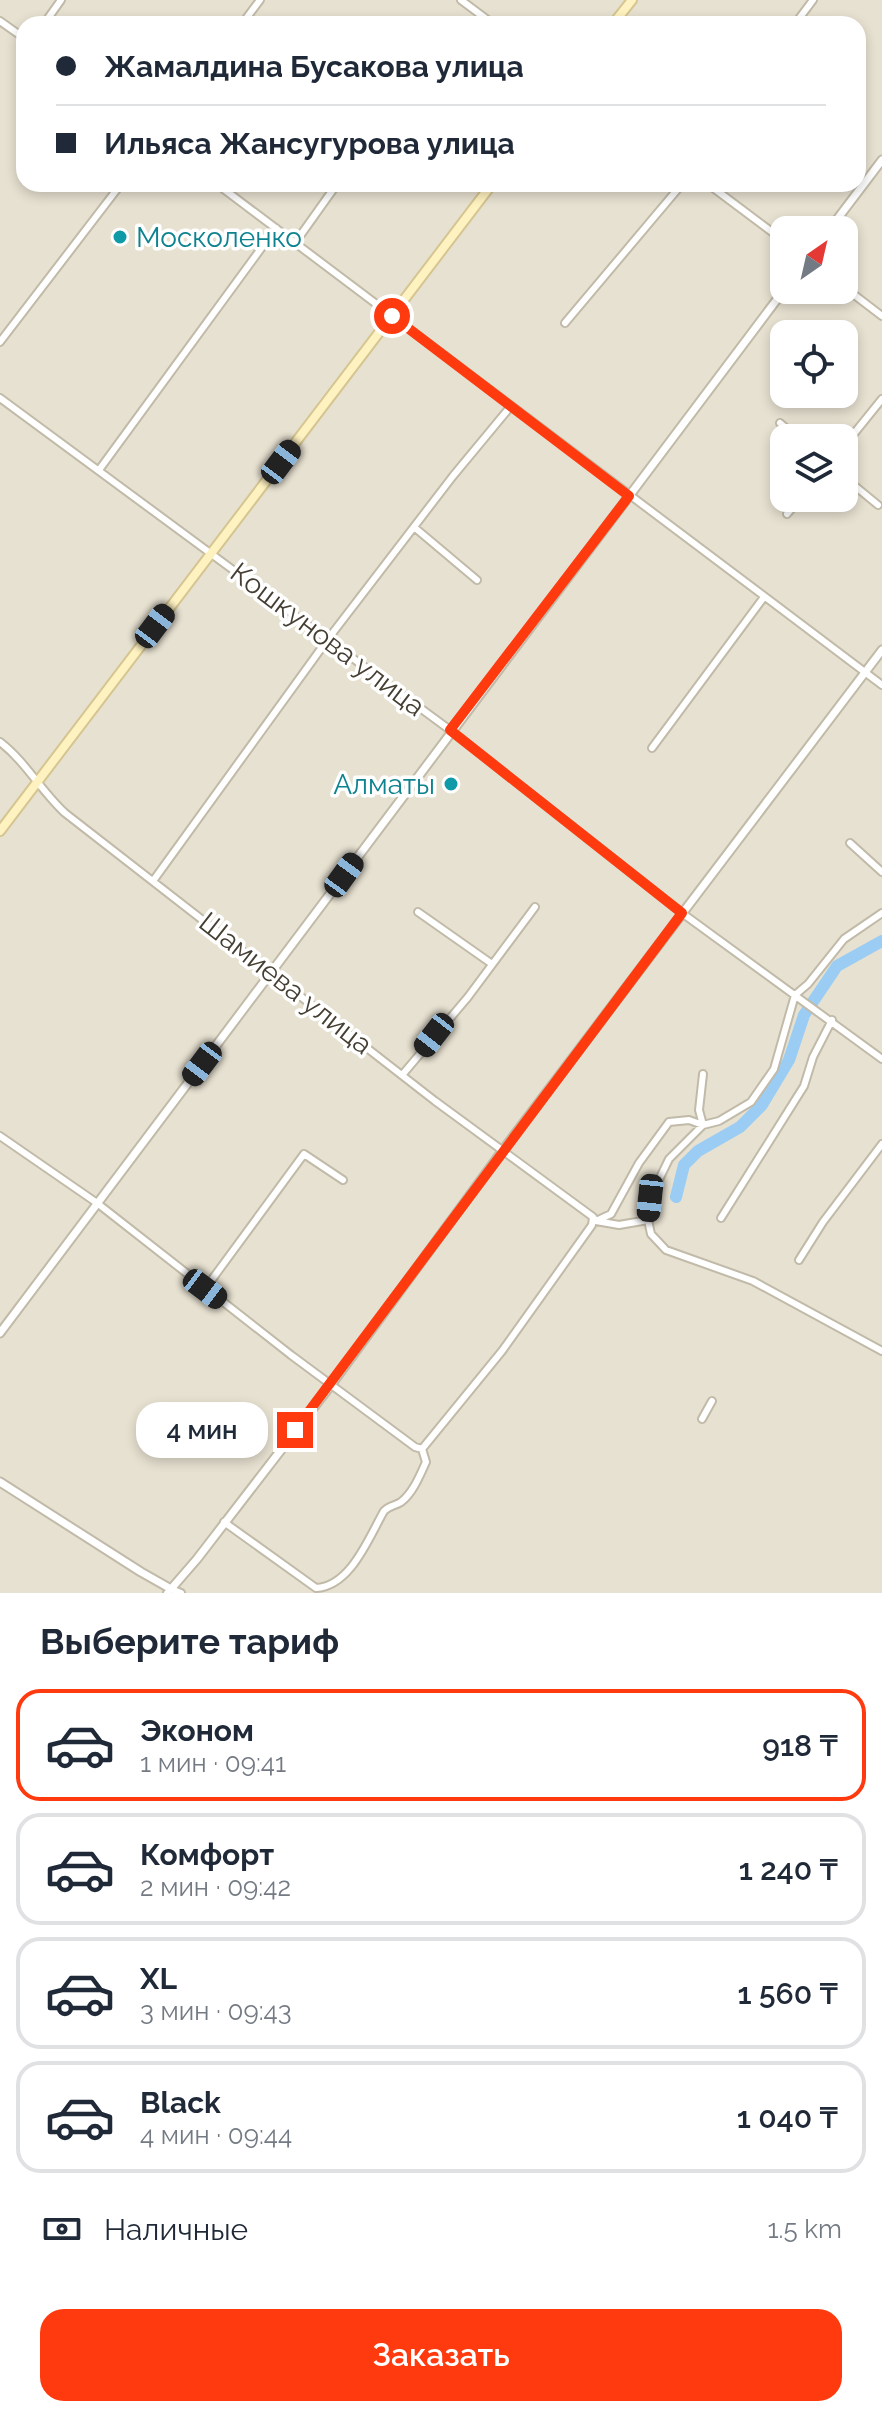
<!DOCTYPE html>
<html lang="ru">
<head>
<meta charset="utf-8">
<style>
	:root { --surface:#fff; --page:#f2f2f3; --text:#1f2937; --muted:#747a83; --line:#e0e1e3; --accent:#ff3a0e }
	body { margin:0; font-family:Raleway,sans-serif; background:var(--page); color:var(--text); height:100vh; display:flex; flex-direction:column; font-size:30px; white-space:nowrap }
	* { box-sizing:border-box; margin:0 }
	p { font-size:26px; color:var(--muted) }
	.icon { flex:none; width:44px; height:44px; fill:none; stroke:currentColor; stroke-width:2; stroke-linecap:round; stroke-linejoin:round }
	.map { position:relative; height:1593px; overflow:hidden }
	.side { display:flex; flex-direction:column; background:var(--surface); flex:1 }
	.side>* { flex:none }
	.guide { position:absolute; left:16px; top:16px; width:850px; height:176px; border-radius:24px; box-shadow:0 4px 12px #0003; display:grid; align-content:center; height:176px; padding:0 40px; background:var(--surface) }
	.needle { width:52px; rotate:34deg }
	.fabs { position:absolute; left:770px; top:216px; display:grid; gap:16px }
	.fabs a { display:grid; place-items:center; width:88px; height:88px; border-radius:16px; background:var(--surface); box-shadow:0 4px 12px #0003; font-size:40px }
	.end { position:absolute; width:36px; height:36px; margin:-18px; border:10px solid #ff3a0e; background:#fff; box-shadow:0 0 0 4px #fff }
	.from { border-radius:50% }
	.bubble { position:absolute; height:56px; border-radius:24px; background:var(--surface); box-shadow:0 4px 12px #0003; font-size:26px; font-weight:600; line-height:56px; text-align:center }
	.car { position:absolute; width:24px; height:48px; margin:-24px -12px; border-radius:10px; box-shadow:0 0 6px 2px #0007; background:linear-gradient(#222 24%,#8ab4d8 0 40%,#222 0 76%,#8ab4d8 0 86%,#222 0) }
	.guide b { display:flex; align-items:center; gap:28px; height:76px; font-size:30px }
	.guide b+b { border-top:2px solid var(--line) }
	.guide i { width:20px; height:20px; background:var(--text) }
	ul { padding:0; list-style:none }
	li { display:flex; align-items:center; gap:24px; height:112px; margin:0 16px 12px; padding:0 24px; border:4px solid var(--line); border-radius:24px }
	li div { flex:1 }
	li b { display:block; font-size:30px }
	li em { font-style:normal; font-weight:600 }
	li.current { border-color:var(--accent) }
	li>.icon { width:72px; height:72px; stroke-width:1.5 }
	h2 { padding:0 40px; font-size:36px; line-height:96px }
	.pay { display:flex; align-items:center; gap:20px; height:88px; padding:0 40px; font-size:30px }
	.pay p { margin-inline-start:auto }
	.button { display:flex; gap:16px; margin-top:auto; padding:16px 40px }
	.button a { flex:1; height:92px; border-radius:24px; background:var(--accent); color:#fff; font-size:32px; font-weight:600; line-height:92px; text-align:center }
	.map>svg:first-child { display:block }
</style>
</head>
<body>
<div class="map">
<svg width="882" height="1593" viewBox="0 0 882 1593">
	<rect width="100%" height="100%" fill="#f3efe3"/>
	<path fill="#e7e1d1" fill-rule="evenodd" d="M 0,0 L 882,0 L 882,1593 L 0,1593 ZM 24,24 L 858,24 L 858,184 L 24,184 ZM 784,230 L 844,230 L 844,290 L 784,290 ZM 784,334 L 844,334 L 844,394 L 784,394 ZM 784,438 L 844,438 L 844,498 L 784,498 Z"/>
	<g fill="none" stroke-linecap="round" stroke-linejoin="round">
		<path stroke="#9bcdf4" stroke-width="12" d="M 676,1197 L 684,1165 L 698,1151 L 740,1127 L 762,1105 L 789,1060 L 804,1015 L 837,966 L 882,941"/>
		<g stroke="#c1baa8" stroke-width="10">
			<path id="minor" d="M 461,0 L 493,24
				M 0,21 L 24,38
				M 44,24 L 61,0
				M 242,24 L 260,0
				M 795,24 L 813,0
				M 217,184 L 882,685
				M 708,184 L 784,241
				M 295,243 L 337,184
				M 844,287 L 882,316
				M 565,323 L 682,184
				M 0,342 L 121,184
				M 0,398 L 450,730 L 682,913 L 882,1059
				M 780,423 L 798,438
				M 844,446 L 882,399
				M 99,470 L 276,228
				M 844,477 L 878,505
				M 787,514 L 801,498
				M 414,527 L 477,580
				M 0,742 C 26,762 41,791 65,813 L 435,1101 L 593,1217 L 592,1225 L 502,1351 L 422,1449
				M 652,748 L 764,597
				M 850,843 L 882,872
				M 153,881 L 328,639 L 453,476 L 511,406
				M 418,912 L 492,964
				M 403,1074 L 468,997 L 535,907
				M 0,1136 L 97,1203 L 291,1355 L 415,1447 L 422,1449
				M 593,1217 L 596,1221 L 611,1214 L 639,1163 L 669,1122 L 689,1120 L 703,1125 L 719,1121 L 751,1102 L 774,1069 L 795,995 L 808,984 L 844,939 L 882,913
				M 721,1218 L 804,1086 L 813,1057 L 832,1020
				M 648,1220 L 650,1198 L 669,1159 L 703,1125 L 699,1110 L 703,1074
				M 596,1221 L 619,1225 L 648,1220 L 651,1234 L 666,1250 L 753,1281 L 882,1351
				M 799,1260 L 823,1222 L 882,1144
				M 205,1289 L 304,1154 L 343,1180
				M 702,1419 L 712,1401
				M 224,1522 L 316,1588 C 351,1586 369,1537 384,1511 C 390,1505 395,1506 401,1502 C 413,1493 420,1475 426,1462 L 422,1449
				M 167,1593 L 171,1589 L 181,1593"/>
		</g>
		<g stroke="#c1baa8" stroke-width="11">
			<path id="tertiary" d="M 829,230 L 882,160
				M 0,1333 L 784,290
				M 0,1482 L 141,1572 L 171,1589 L 197,1559 L 331,1385 L 503,1150 L 882,650"/>
		</g>
		<g stroke="#d5c590" stroke-width="12">
			<path id="secondary" d="M 613,24 L 632,0
				M 0,831 L 492,184"/>
		</g>
		<use href="#minor" stroke="#fff" stroke-width="6"/>
		<use href="#tertiary" stroke="#fff" stroke-width="7"/>
		<use href="#secondary" stroke="#fff2c1" stroke-width="8"/>
	</g>
	<g fill="none" stroke-linecap="round" stroke-linejoin="round">
		<path stroke="#ff3a0e" stroke-width="10" d="M 295,1430 L 682,913 L 450,730 L 629,496 L 392,316"/>
	</g>
	<g fill="#0f9aa8" stroke="#fff" stroke-width="3">
		<circle cx="120" cy="237" r="8"/>
		<circle cx="451" cy="784" r="8"/>
	</g>
	<g text-anchor="middle" stroke-width="7" stroke-linejoin="round" paint-order="stroke">
		<g font-size="28" fill="#0d838f" stroke="#fff" text-anchor="start">
			<text x="136" y="247">Москоленко</text>
			<text x="435" y="794" text-anchor="end">Алматы</text>
		</g>
		<g font-size="28" fill="#453e33" stroke="#fff">
			<text transform="translate(328 639) rotate(37)" y="10">Кошкунова улица</text>
			<text transform="translate(286 983) rotate(38)" y="10">Шамиева улица</text>
		</g>
	</g>
</svg>
<div class="fabs">
<a><svg class="needle" viewBox="-14 -14 28 28"><path d="M0-13l5 13h-10z" fill="#e53935"/><path d="M0 13l5-13h-10z" fill="#747a83"/></svg></a>
<a><svg class="icon" aria-label="locate" viewBox="0 0 24 24"><circle cx="12" cy="12" r="6"/><path d="M12 2v4M12 18v4M2 12h4M18 12h4"/></svg></a>
<a><svg class="icon" aria-label="layers" viewBox="0 0 24 24"><path d="M12 4l9 5-9 5-9-5zM3 14l9 5 9-5"/></svg></a>
</div>
<i class="end from" style="left:392px;top:316px"></i>
<i class="end" style="left:295px;top:1430px"></i>
<div class="bubble" style="left:136px;top:1402px;width:132px">4 мин</div>
<i class="car" style="left:281px;top:462px;rotate:37deg"></i>
<i class="car" style="left:155px;top:626px;rotate:37deg"></i>
<i class="car" style="left:344px;top:875px;rotate:36deg"></i>
<i class="car" style="left:434px;top:1035px;rotate:218deg"></i>
<i class="car" style="left:202px;top:1064px;rotate:217deg"></i>
<i class="car" style="left:650px;top:1198px;rotate:186deg"></i>
<i class="car" style="left:205px;top:1289px;rotate:127deg"></i>
<div class="guide">
<b><i class="from"></i>Жамалдина Бусакова улица</b>
<b><i></i>Ильяса Жансугурова улица</b>
</div>
</div>
<section class="side">
<h2>Выберите тариф</h2>
<ul>
<li class="current"><svg class="icon" aria-label="car" viewBox="0 0 24 24"><path d="M5 17H2v-5l4-1 3-4h7l3 4 3 1v5h-3M9 17h6M6 11h13"/><circle cx="7" cy="17" r="2"/><circle cx="17" cy="17" r="2"/></svg><div><b>Эконом</b><p>1 мин · 09:41</p></div><em>918 ₸</em></li>
<li><svg class="icon" aria-label="car" viewBox="0 0 24 24"><path d="M5 17H2v-5l4-1 3-4h7l3 4 3 1v5h-3M9 17h6M6 11h13"/><circle cx="7" cy="17" r="2"/><circle cx="17" cy="17" r="2"/></svg><div><b>Комфорт</b><p>2 мин · 09:42</p></div><em>1 240 ₸</em></li>
<li><svg class="icon" aria-label="car" viewBox="0 0 24 24"><path d="M5 17H2v-5l4-1 3-4h7l3 4 3 1v5h-3M9 17h6M6 11h13"/><circle cx="7" cy="17" r="2"/><circle cx="17" cy="17" r="2"/></svg><div><b>XL</b><p>3 мин · 09:43</p></div><em>1 560 ₸</em></li>
<li><svg class="icon" aria-label="car" viewBox="0 0 24 24"><path d="M5 17H2v-5l4-1 3-4h7l3 4 3 1v5h-3M9 17h6M6 11h13"/><circle cx="7" cy="17" r="2"/><circle cx="17" cy="17" r="2"/></svg><div><b>Black</b><p>4 мин · 09:44</p></div><em>1 040 ₸</em></li>
</ul>
<div class="pay"><svg class="icon" aria-label="cash" viewBox="0 0 24 24"><path d="M3 7h18v10H3z"/><circle cx="12" cy="12" r="2"/></svg>Наличные<p>1.5 km</p></div>
<div class="button"><a>Заказать</a></div>
</section>
</body>
</html>
